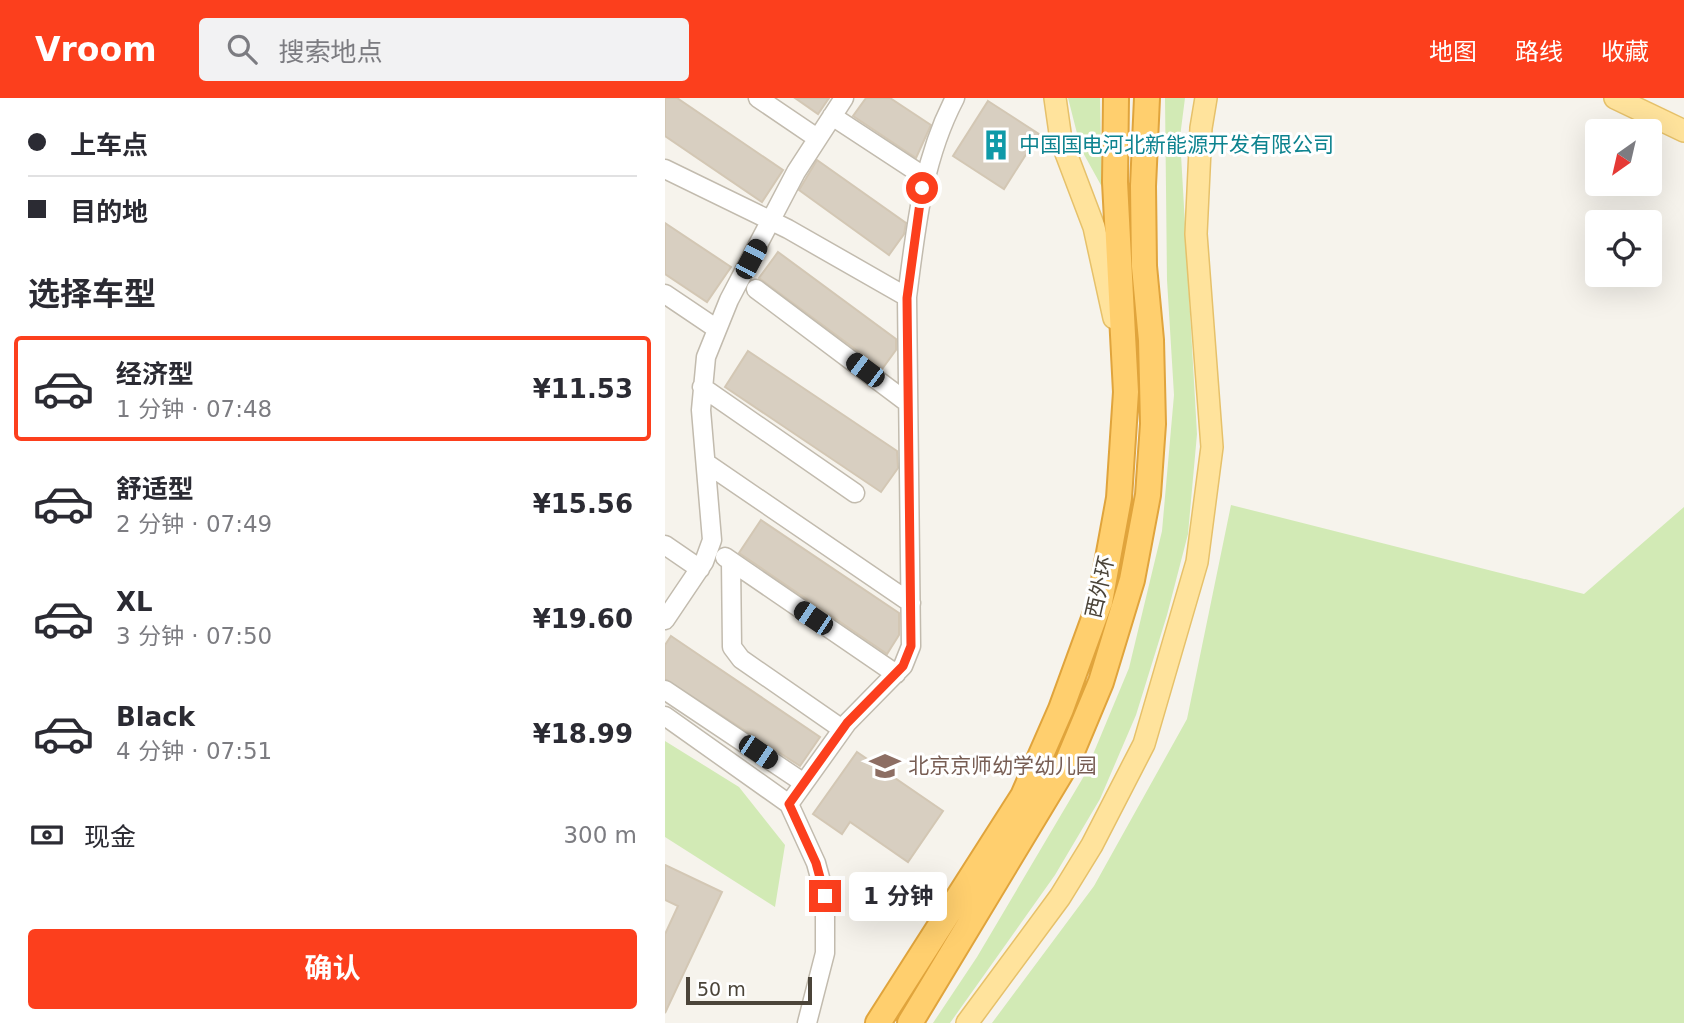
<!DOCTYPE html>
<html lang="zh">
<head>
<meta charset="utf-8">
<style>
	:root { --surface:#fff; --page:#f2f2f3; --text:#2b2b33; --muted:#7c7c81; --line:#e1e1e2; --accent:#fc3f1d }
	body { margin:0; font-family:"DejaVu Sans","Noto Sans SC",sans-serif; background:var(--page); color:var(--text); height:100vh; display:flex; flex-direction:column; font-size:26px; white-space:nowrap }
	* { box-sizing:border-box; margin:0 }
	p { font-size:23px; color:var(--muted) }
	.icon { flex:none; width:38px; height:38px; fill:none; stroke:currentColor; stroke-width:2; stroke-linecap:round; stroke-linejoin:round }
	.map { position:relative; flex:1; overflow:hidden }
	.details { display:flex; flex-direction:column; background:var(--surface); width:665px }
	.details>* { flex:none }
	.hud { display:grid; align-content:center; height:154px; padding:0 28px; background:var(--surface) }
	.needle { width:46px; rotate:214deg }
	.tools { position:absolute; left:920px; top:21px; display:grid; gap:14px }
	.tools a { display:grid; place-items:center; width:77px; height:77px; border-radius:7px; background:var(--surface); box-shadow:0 7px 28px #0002; font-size:35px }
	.scale { position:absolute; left:21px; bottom:18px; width:126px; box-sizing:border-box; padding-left:7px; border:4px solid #4b4439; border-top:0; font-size:19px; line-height:24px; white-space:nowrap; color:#4b4439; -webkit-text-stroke:5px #fff; paint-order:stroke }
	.end { position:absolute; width:32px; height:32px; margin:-16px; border:9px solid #fc3f1d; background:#fff; box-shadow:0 0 0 4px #fff }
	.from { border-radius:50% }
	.bubble { position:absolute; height:49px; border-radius:7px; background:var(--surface); box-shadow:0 7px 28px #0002; font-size:23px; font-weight:700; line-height:49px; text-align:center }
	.car { position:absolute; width:21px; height:42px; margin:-21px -10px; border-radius:9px; box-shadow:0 0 5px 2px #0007; background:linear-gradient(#222 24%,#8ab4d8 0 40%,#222 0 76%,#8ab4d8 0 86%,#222 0) }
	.hud b { display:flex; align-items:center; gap:24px; height:66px; font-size:26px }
	.hud b+b { border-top:2px solid var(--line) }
	.hud i { width:18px; height:18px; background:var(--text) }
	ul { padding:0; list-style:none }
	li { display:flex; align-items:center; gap:21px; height:105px; margin:0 14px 10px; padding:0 14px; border:4px solid transparent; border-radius:7px }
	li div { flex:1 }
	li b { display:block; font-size:26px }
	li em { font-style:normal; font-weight:700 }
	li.selected { border-color:var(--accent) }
	li>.icon { width:63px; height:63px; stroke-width:1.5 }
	h2 { padding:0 28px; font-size:32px; line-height:84px }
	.pay { display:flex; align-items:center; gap:18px; height:77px; padding:0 28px; font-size:26px }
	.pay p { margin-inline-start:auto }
	.action { display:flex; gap:14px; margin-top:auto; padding:14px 28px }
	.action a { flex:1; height:80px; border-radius:7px; background:var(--accent); color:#fff; font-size:28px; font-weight:700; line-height:80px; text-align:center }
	header { display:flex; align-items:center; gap:42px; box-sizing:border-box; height:98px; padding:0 35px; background:var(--accent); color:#fff }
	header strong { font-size:33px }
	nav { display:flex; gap:38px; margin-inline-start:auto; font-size:24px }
	.search { width:490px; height:63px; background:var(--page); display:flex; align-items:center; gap:18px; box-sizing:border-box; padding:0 24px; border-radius:7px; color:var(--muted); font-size:26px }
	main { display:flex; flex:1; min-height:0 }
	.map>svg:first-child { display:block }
</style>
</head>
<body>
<header>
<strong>Vroom</strong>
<div class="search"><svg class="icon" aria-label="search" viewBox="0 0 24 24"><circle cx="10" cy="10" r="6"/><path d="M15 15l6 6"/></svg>搜索地点</div>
<nav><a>地图</a><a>路线</a><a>收藏</a></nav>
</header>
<main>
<section class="details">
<div class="hud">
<b><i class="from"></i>上车点</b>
<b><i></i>目的地</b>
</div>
<h2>选择车型</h2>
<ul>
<li class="selected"><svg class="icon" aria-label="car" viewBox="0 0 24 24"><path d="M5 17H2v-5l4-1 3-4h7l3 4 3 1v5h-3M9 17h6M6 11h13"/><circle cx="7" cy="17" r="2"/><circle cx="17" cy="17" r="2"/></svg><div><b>经济型</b><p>1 分钟 · 07:48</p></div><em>¥11.53</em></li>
<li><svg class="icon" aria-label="car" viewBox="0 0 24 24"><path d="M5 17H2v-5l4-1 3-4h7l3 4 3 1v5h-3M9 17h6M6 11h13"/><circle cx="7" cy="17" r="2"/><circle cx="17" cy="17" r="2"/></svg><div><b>舒适型</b><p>2 分钟 · 07:49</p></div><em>¥15.56</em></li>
<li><svg class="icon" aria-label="car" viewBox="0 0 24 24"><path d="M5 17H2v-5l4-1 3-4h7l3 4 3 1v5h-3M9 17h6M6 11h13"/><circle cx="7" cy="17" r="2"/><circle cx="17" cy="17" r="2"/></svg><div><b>XL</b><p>3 分钟 · 07:50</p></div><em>¥19.60</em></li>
<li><svg class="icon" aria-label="car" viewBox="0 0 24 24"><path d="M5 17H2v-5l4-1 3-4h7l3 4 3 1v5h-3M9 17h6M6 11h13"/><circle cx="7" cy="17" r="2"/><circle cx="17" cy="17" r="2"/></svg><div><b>Black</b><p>4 分钟 · 07:51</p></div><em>¥18.99</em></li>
</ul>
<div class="pay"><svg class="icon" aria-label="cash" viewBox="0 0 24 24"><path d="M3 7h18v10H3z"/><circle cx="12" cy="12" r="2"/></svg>现金<p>300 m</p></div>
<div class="action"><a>确认</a></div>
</section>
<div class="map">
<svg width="1019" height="925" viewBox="0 0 1019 925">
	<rect width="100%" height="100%" fill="#f6f3ec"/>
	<path fill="#d2eab5" d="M 403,0 L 435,0 L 437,89 L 416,51 Z
		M 500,0 L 520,0 L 515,39 L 532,336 L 523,436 L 502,517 L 471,617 L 435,701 L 390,777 L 285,925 L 268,925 L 312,859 L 419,678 L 464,570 L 497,433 L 509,297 L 502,182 Z
		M 566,407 L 919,496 L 1019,409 L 1019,925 L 327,925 L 429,788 L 522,621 Z
		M 0,643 L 74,689 L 120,747 L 110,809 L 0,739 Z"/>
	<path fill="#d8cfc1" stroke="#d3c7b4" stroke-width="2" d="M 0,0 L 12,0 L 118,72 L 97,104 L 0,38 Z
		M 130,0 L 164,0 L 153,16 Z
		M 201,0 L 225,0 L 266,27 L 251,60 L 188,18 Z
		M 323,3 L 374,36 L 339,91 L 288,58 Z
		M 152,62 L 241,125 L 239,136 L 224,157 L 134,92 Z
		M 0,125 L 66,169 L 42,204 L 0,176 Z
		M 113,154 L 231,241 L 231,252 L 217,271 L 94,180 Z
		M 83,253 L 232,353 L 233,370 L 216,394 L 60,289 Z
		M 96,422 L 234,515 L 234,537 L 222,556 L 74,455 Z
		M 6,538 L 155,639 L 135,668 L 0,581 L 0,547 Z
		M 192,654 L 278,713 L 243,764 L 185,724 L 177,736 L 148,716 Z
		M 0,767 L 57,794 L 0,915 L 0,836 L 13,808 L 0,802 Z"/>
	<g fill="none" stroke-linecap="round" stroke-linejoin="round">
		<g stroke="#c2bbae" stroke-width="21">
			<path id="minor" d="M 93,0 L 152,40
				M 167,18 L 260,79
				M 0,71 L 123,131 L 242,199 C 251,130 257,63 290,0
				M 91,191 L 243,305
				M 0,196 L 52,231
				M 37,289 L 190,395
				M 41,365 L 246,505
				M 0,447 L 35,471
				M 60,459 L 231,576
				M 66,463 L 67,549 L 76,561 L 177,631
				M 0,522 L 39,464 L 47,442 L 36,312 L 41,259 L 64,202 L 131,74 L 179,0
				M 0,592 L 139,685
				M 0,618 L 124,706 L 151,765 L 160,798 L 160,855 L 142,925
				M 124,706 L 182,625 L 238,568 L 246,548 L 242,199"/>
		</g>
		<g stroke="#e6c16a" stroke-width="24">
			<path id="major" d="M 390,0 L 396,42 L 429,129 L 449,220
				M 950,0 L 1019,33
				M 302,925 L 395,799 L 427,747 L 479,646 L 532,464 L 547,349 L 531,136 L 536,30 L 541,0"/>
		</g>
		<g stroke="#e0a43c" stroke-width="28">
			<path id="highway" d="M 213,925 L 358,698 L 396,611 L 435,504 L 454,400 L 461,294 L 450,84 L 451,0
				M 245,925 L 403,663 L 436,584 L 467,482 L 483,397 L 488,326 L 486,242 L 479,168 L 478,88 L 482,0"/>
		</g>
		<use href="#minor" stroke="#fff" stroke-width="18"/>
		<use href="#major" stroke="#ffe39c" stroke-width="21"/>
		<use href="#highway" stroke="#ffcf6e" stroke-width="24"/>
	</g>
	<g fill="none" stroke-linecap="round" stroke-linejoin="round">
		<path stroke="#fc3f1d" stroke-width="9" d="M 160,798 L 151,765 L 124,706 L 182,625 L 238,568 L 246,548 L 242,200 L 257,90"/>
	</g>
	<defs>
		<g id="building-bare" transform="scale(2.415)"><path d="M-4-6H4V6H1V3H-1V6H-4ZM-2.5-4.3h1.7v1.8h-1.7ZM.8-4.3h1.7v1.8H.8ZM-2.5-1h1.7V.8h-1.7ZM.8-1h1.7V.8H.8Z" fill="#0f9aa8" stroke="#fff" stroke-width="2.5" paint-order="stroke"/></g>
		<g id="school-bare" transform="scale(2.415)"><path d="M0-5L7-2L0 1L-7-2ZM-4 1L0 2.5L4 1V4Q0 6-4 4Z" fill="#8d6e63" stroke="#fff" stroke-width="2.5" paint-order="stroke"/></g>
	</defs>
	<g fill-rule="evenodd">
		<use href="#building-bare" x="331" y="47"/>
		<use href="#school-bare" x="220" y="668"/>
	</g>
	<g text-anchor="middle" stroke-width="6" stroke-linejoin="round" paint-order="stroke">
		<g font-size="21" fill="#0d838f" stroke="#fff" text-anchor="start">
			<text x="354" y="54">中国国电河北新能源开发有限公司</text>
		</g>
		<g font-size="21" fill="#4b4439" stroke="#fff">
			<text transform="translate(435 489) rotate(-77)" y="7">西外环</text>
		</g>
		<g font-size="21" fill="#785e54" stroke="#fff" text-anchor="start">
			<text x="243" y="675">北京京师幼学幼儿园</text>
		</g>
	</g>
</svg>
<div class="tools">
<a><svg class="needle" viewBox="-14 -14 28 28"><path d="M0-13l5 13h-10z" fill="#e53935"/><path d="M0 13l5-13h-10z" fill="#7c7c81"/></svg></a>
<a><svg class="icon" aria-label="locate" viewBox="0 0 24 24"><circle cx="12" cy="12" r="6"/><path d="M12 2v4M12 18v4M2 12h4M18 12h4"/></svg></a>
</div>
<div class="scale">50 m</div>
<i class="end from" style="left:257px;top:90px"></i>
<i class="end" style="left:160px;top:798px"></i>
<div class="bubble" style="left:184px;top:774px;width:98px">1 分钟</div>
<i class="car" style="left:86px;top:161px;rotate:28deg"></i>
<i class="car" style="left:200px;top:272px;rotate:307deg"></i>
<i class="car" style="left:148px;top:520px;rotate:304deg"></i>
<i class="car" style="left:93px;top:654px;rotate:124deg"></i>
</div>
</main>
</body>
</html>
